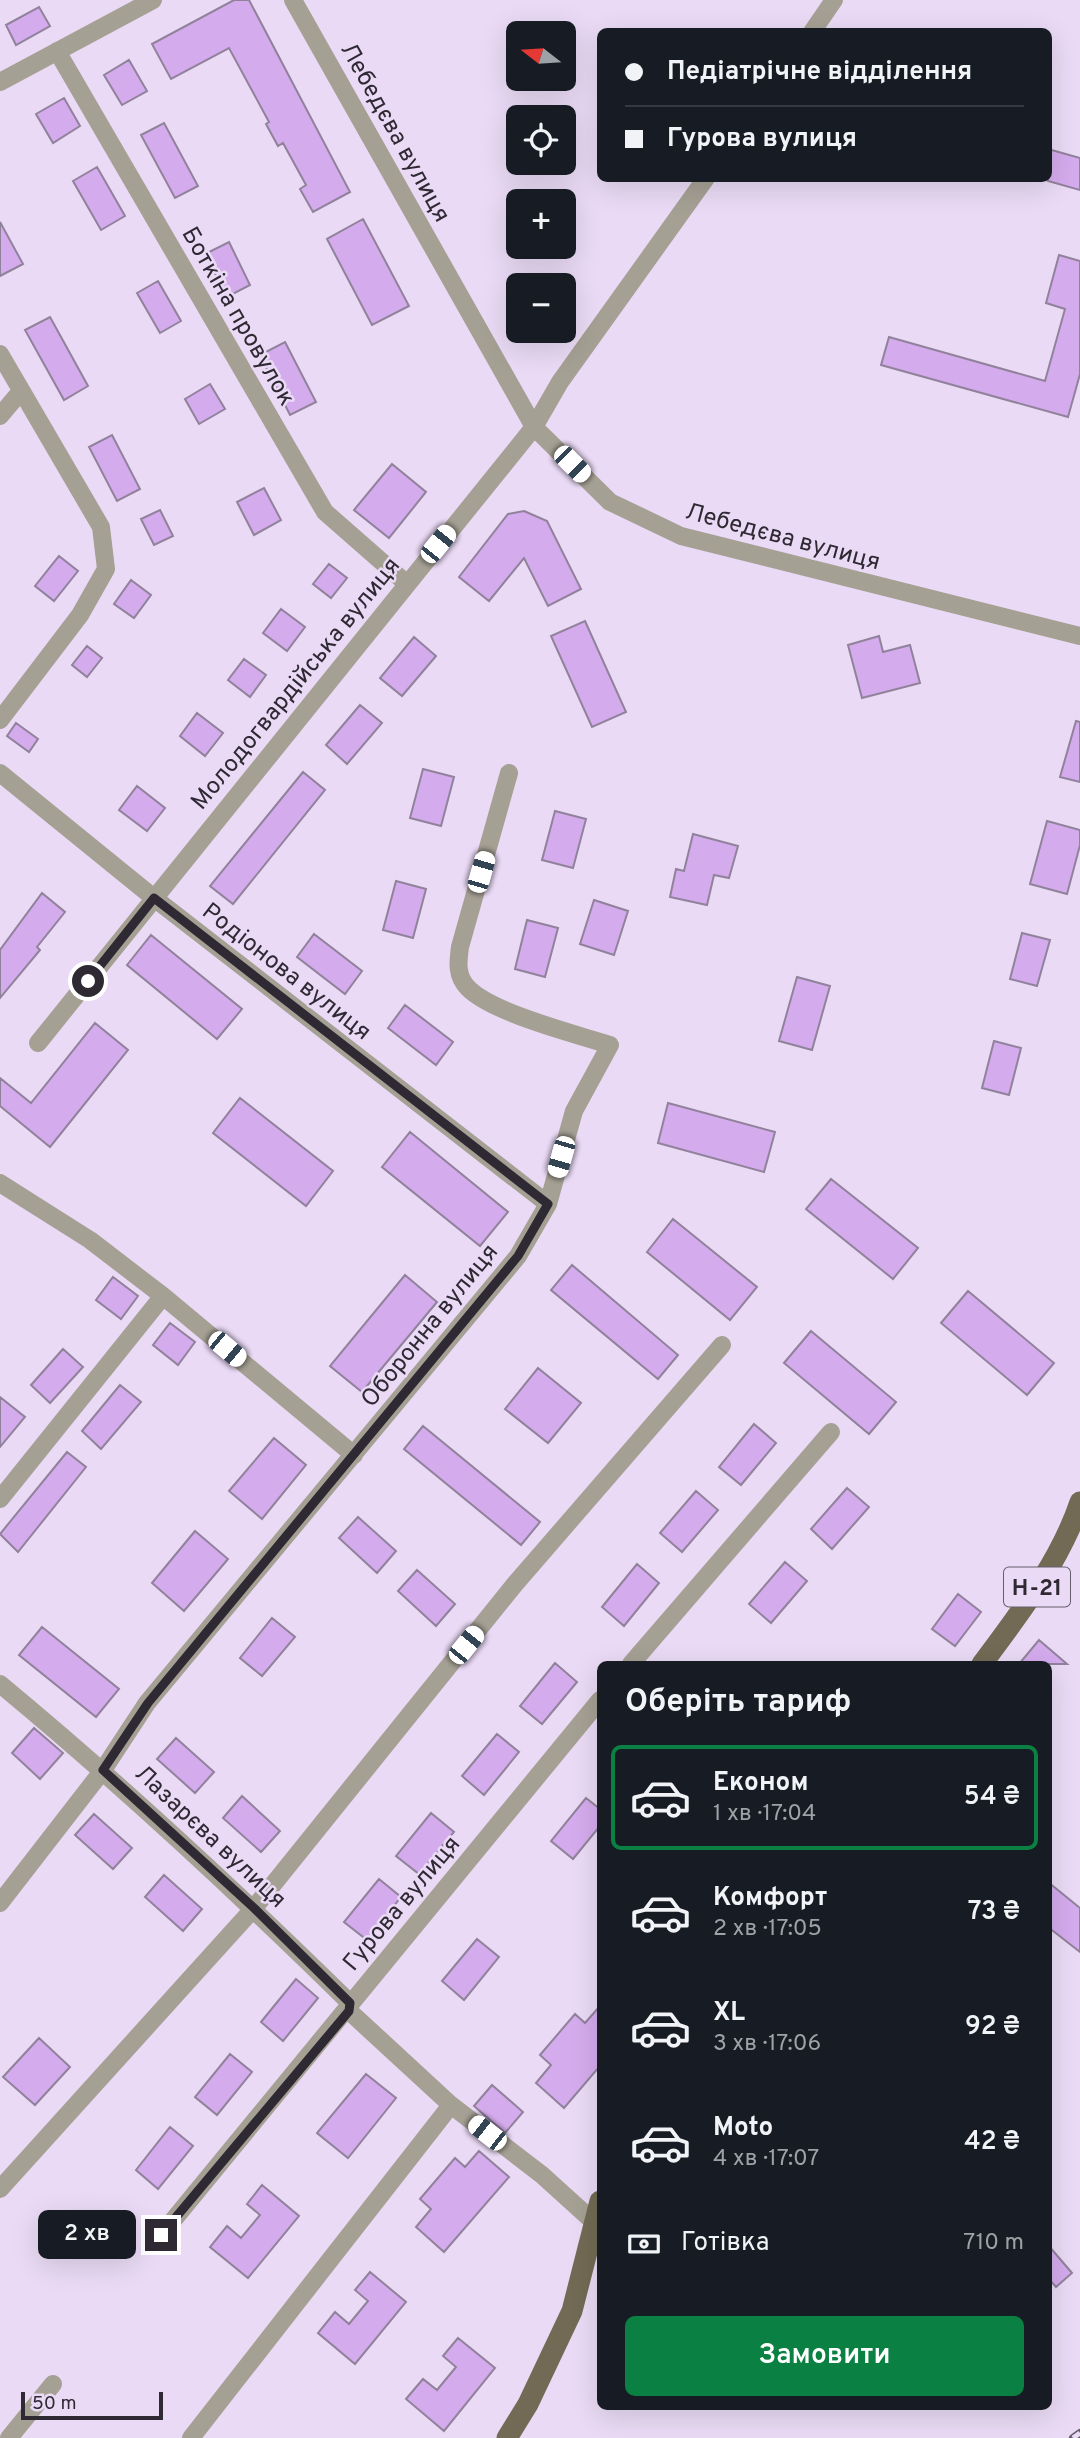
<!DOCTYPE html>
<html lang="uk">
<head>
<meta charset="utf-8">
<style>
	:root { --surface:#171b24; --page:#242831; --text:#f1f3f6; --muted:#9ea1a6; --line:#363941; --accent:#0b8043 }
	body { margin:0; font-family:Overpass,sans-serif; background:var(--page); color:var(--text); height:100vh; display:flex; flex-direction:column; font-size:26px; white-space:nowrap }
	* { box-sizing:border-box; margin:0 }
	p { font-size:23px; color:var(--muted) }
	.icon { flex:none; width:38px; height:38px; fill:none; stroke:currentColor; stroke-width:2; stroke-linecap:round; stroke-linejoin:round }
	.map { position:relative; flex:1; overflow:hidden }
	.drawer { position:absolute; left:597px; top:1661px; width:455px; height:749px; display:flex; flex-direction:column; background:var(--surface); border-radius:10px; box-shadow:0 7px 28px #0002 }
	.drawer>* { flex:none }
	.banner { position:absolute; left:597px; top:28px; width:455px; height:154px; border-radius:10px; box-shadow:0 7px 28px #0002; display:grid; align-content:center; height:154px; padding:0 28px; background:var(--surface) }
	.needle { width:46px; rotate:287deg }
	.fabs { position:absolute; left:506px; top:21px; display:grid; gap:14px }
	.fabs a { display:grid; place-items:center; width:70px; height:70px; border-radius:10px; background:var(--surface); box-shadow:0 7px 28px #0002; font-size:35px }
	.scale { position:absolute; left:21px; bottom:18px; width:142px; box-sizing:border-box; padding-left:7px; border:4px solid #2f2933; border-top:0; font-size:19px; line-height:24px; white-space:nowrap; color:#2f2933; -webkit-text-stroke:5px #eadaf5; paint-order:stroke }
	.end { position:absolute; width:32px; height:32px; margin:-16px; border:9px solid #2f2933; background:#fff; box-shadow:0 0 0 4px #fff }
	.from { border-radius:50% }
	.bubble { position:absolute; height:49px; border-radius:10px; background:var(--surface); box-shadow:0 7px 28px #0002; font-size:23px; font-weight:600; line-height:49px; text-align:center }
	.car { position:absolute; width:21px; height:42px; margin:-21px -10px; border-radius:9px; box-shadow:0 0 5px 2px #0007; background:linear-gradient(#fff 24%,#345 0 40%,#fff 0 76%,#345 0 86%,#fff 0) }
	.banner b { display:flex; align-items:center; gap:24px; height:66px; font-size:26px }
	.banner b+b { border-top:2px solid var(--line) }
	.banner i { width:18px; height:18px; background:var(--text) }
	ul { padding:0; list-style:none }
	li { display:flex; align-items:center; gap:21px; height:105px; margin:0 14px 10px; padding:0 14px; border:4px solid transparent; border-radius:10px }
	li div { flex:1 }
	li b { display:block; font-size:26px }
	li em { font-style:normal; font-weight:600 }
	li.selected { border-color:var(--accent) }
	li>.icon { width:63px; height:63px; stroke-width:1.5 }
	h2 { padding:0 28px; font-size:32px; line-height:84px }
	.pay { display:flex; align-items:center; gap:18px; height:77px; padding:0 28px; font-size:26px }
	.pay p { margin-inline-start:auto }
	.primary-button { display:flex; gap:14px; margin-top:auto; padding:14px 28px }
	.primary-button a { flex:1; height:80px; border-radius:10px; background:var(--accent); color:#fff; font-size:28px; font-weight:600; line-height:80px; text-align:center }
	.map>svg:first-child { display:block }
</style>
</head>
<body>
<div class="map">
<svg width="1080" height="2438" viewBox="0 0 1080 2438">
	<rect width="100%" height="100%" fill="#eadaf5"/>
	<path fill="#d4abed" stroke="#91829b" stroke-width="2" d="M 234,0 L 249,0 L 350,192 L 313,212 L 300,189 L 306,185 L 283,143 L 278,146 L 266,124 L 269,122 L 229,48 L 171,79 L 152,44 Z
		M 39,7 L 50,26 L 16,45 L 6,25 Z
		M 129,60 L 147,91 L 122,105 L 104,75 Z
		M 64,98 L 80,126 L 53,143 L 36,114 Z
		M 164,123 L 198,186 L 175,198 L 141,135 Z
		M 1048,149 L 1080,158 L 1080,190 L 1048,181 Z
		M 97,167 L 125,216 L 101,230 L 73,181 Z
		M 363,219 L 409,306 L 372,325 L 327,239 Z
		M 0,222 L 23,264 L 0,276 Z
		M 229,242 L 250,285 L 227,297 L 205,254 Z
		M 1059,255 L 1080,261 L 1080,374 L 1068,417 L 881,365 L 889,337 L 1045,381 L 1065,309 L 1046,303 Z
		M 158,281 L 181,321 L 160,333 L 137,293 Z
		M 50,317 L 88,386 L 64,400 L 25,330 Z
		M 285,342 L 316,402 L 290,415 L 260,355 Z
		M 210,384 L 225,409 L 199,424 L 185,399 Z
		M 112,435 L 140,489 L 117,501 L 89,447 Z
		M 392,464 L 426,492 L 389,538 L 354,510 Z
		M 264,488 L 281,520 L 254,535 L 237,502 Z
		M 160,510 L 173,536 L 154,545 L 141,519 Z
		M 524,511 L 547,521 L 581,589 L 548,606 L 524,558 L 489,601 L 459,577 L 508,514 Z
		M 59,556 L 78,571 L 54,601 L 35,586 Z
		M 329,564 L 347,578 L 331,598 L 313,584 Z
		M 131,580 L 151,595 L 134,618 L 114,604 Z
		M 281,609 L 305,627 L 287,651 L 263,633 Z
		M 585,621 L 626,712 L 592,727 L 551,636 Z
		M 879,636 L 883,652 L 910,645 L 920,683 L 862,698 L 848,645 Z
		M 414,637 L 436,656 L 402,696 L 380,678 Z
		M 87,646 L 102,658 L 87,677 L 72,665 Z
		M 244,659 L 266,675 L 250,697 L 228,680 Z
		M 360,705 L 382,723 L 347,764 L 326,745 Z
		M 197,713 L 223,733 L 205,756 L 180,736 Z
		M 1076,721 L 1080,722 L 1080,782 L 1060,777 Z
		M 16,723 L 38,739 L 29,752 L 7,736 Z
		M 423,769 L 454,777 L 441,826 L 410,818 Z
		M 303,772 L 325,790 L 233,904 L 210,886 Z
		M 137,786 L 165,808 L 147,831 L 119,810 Z
		M 555,811 L 586,819 L 573,868 L 542,860 Z
		M 1047,821 L 1080,830 L 1080,845 L 1067,894 L 1030,884 Z
		M 693,834 L 738,846 L 729,878 L 714,875 L 707,905 L 670,897 L 676,869 L 684,871 Z
		M 396,881 L 426,889 L 413,938 L 383,930 Z
		M 42,893 L 65,912 L 37,947 L 40,950 L 0,998 L 0,950 Z
		M 594,900 L 628,911 L 614,955 L 580,944 Z
		M 527,920 L 558,928 L 545,977 L 515,969 Z
		M 1022,933 L 1050,940 L 1037,986 L 1010,979 Z
		M 314,934 L 362,971 L 345,994 L 297,957 Z
		M 151,935 L 242,1009 L 217,1039 L 127,965 Z
		M 797,977 L 830,986 L 812,1050 L 779,1041 Z
		M 405,1005 L 453,1042 L 436,1065 L 388,1028 Z
		M 95,1023 L 128,1050 L 50,1147 L 0,1106 L 0,1078 L 31,1103 Z
		M 994,1041 L 1021,1048 L 1009,1095 L 982,1088 Z
		M 240,1098 L 333,1171 L 306,1206 L 213,1133 Z
		M 668,1103 L 775,1132 L 764,1172 L 658,1143 Z
		M 410,1132 L 508,1212 L 480,1246 L 382,1167 Z
		M 831,1179 L 918,1248 L 893,1279 L 806,1209 Z
		M 673,1219 L 757,1287 L 730,1320 L 647,1252 Z
		M 572,1265 L 678,1355 L 658,1379 L 551,1290 Z
		M 405,1275 L 437,1302 L 362,1392 L 330,1366 Z
		M 113,1277 L 138,1296 L 121,1319 L 96,1300 Z
		M 968,1291 L 1054,1363 L 1027,1395 L 941,1323 Z
		M 170,1323 L 195,1342 L 178,1365 L 153,1345 Z
		M 811,1331 L 896,1402 L 869,1434 L 784,1363 Z
		M 63,1349 L 83,1367 L 50,1403 L 31,1385 Z
		M 538,1368 L 581,1403 L 548,1443 L 505,1409 Z
		M 120,1385 L 141,1402 L 101,1449 L 82,1431 Z
		M 0,1397 L 25,1417 L 0,1447 Z
		M 754,1424 L 776,1443 L 741,1485 L 719,1467 Z
		M 423,1426 L 540,1522 L 521,1545 L 404,1449 Z
		M 274,1438 L 306,1465 L 262,1519 L 229,1491 Z
		M 67,1452 L 86,1467 L 18,1552 L 0,1534 Z
		M 847,1488 L 869,1507 L 832,1549 L 811,1529 Z
		M 696,1491 L 718,1510 L 682,1552 L 660,1533 Z
		M 358,1517 L 396,1551 L 377,1573 L 339,1538 Z
		M 195,1531 L 228,1559 L 184,1611 L 152,1583 Z
		M 785,1562 L 807,1581 L 771,1623 L 749,1604 Z
		M 637,1564 L 659,1583 L 624,1626 L 602,1607 Z
		M 417,1570 L 455,1604 L 436,1626 L 398,1591 Z
		M 958,1594 L 981,1612 L 955,1646 L 932,1629 Z
		M 272,1618 L 295,1637 L 262,1676 L 240,1658 Z
		M 42,1627 L 119,1689 L 96,1717 L 19,1655 Z
		M 1039,1640 L 1067,1664 L 1019,1664 Z
		M 555,1663 L 577,1682 L 542,1724 L 520,1706 Z
		M 34,1728 L 63,1753 L 40,1779 L 12,1753 Z
		M 497,1734 L 519,1752 L 484,1795 L 462,1776 Z
		M 176,1738 L 214,1772 L 195,1793 L 157,1759 Z
		M 242,1796 L 280,1831 L 261,1852 L 223,1818 Z
		M 586,1798 L 600,1809 L 600,1826 L 573,1859 L 551,1841 Z
		M 431,1813 L 454,1832 L 419,1874 L 396,1856 Z
		M 94,1814 L 132,1848 L 113,1869 L 75,1835 Z
		M 164,1875 L 202,1909 L 183,1931 L 145,1897 Z
		M 379,1879 L 401,1897 L 367,1940 L 344,1922 Z
		M 1048,1882 L 1080,1908 L 1080,1952 L 1048,1927 Z
		M 477,1939 L 499,1957 L 464,2000 L 442,1981 Z
		M 296,1979 L 318,1998 L 283,2041 L 261,2022 Z
		M 600,2006 L 600,2066 L 564,2108 L 536,2083 L 551,2065 L 540,2055 L 575,2014 L 585,2023 Z
		M 39,2038 L 70,2067 L 35,2105 L 3,2077 Z
		M 230,2054 L 252,2072 L 217,2115 L 195,2097 Z
		M 366,2074 L 396,2098 L 348,2158 L 317,2133 Z
		M 492,2085 L 523,2112 L 505,2133 L 474,2106 Z
		M 170,2127 L 193,2146 L 158,2189 L 136,2170 Z
		M 479,2151 L 509,2177 L 444,2252 L 416,2227 L 431,2209 L 420,2199 L 455,2158 L 465,2167 Z
		M 262,2185 L 299,2216 L 248,2278 L 210,2247 L 227,2226 L 241,2238 L 260,2215 L 247,2204 Z
		M 1048,2245 L 1072,2273 L 1056,2287 L 1048,2278 Z
		M 370,2272 L 406,2302 L 355,2364 L 318,2333 L 335,2312 L 349,2324 L 368,2301 L 355,2290 Z
		M 458,2338 L 495,2368 L 444,2431 L 406,2399 L 423,2379 L 437,2390 L 456,2367 L 443,2356 Z"/>
	<g fill="none" stroke-linecap="round" stroke-linejoin="round">
		<path stroke="#a5a094" stroke-width="18" d="M 293,0 L 534,427 L 610,502 L 681,536 L 1080,636
			M 812,32 L 834,0
			M 57,51 L 325,512 L 406,583
			M 0,82 L 153,0
			M 0,354 L 101,527 L 106,569 L 80,615 L 0,720
			M 0,416 L 21,391
			M 0,773 L 154,898 L 548,1204
			M 38,1043 L 534,427 L 560,382 L 706,178
			M 0,1183 L 90,1240 L 163,1296 L 354,1455
			M 0,1499 L 163,1296
			M 631,1664 L 831,1432
			M 0,1684 C 122,1785 237,1892 350,2003
			M 0,1903 L 103,1770 L 147,1703 L 518,1256 L 548,1204 L 574,1111 L 610,1045 C 576,1034 492,1013 468,988 C 456,976 458,962 460,947 L 509,773
			M 349,2011 L 451,2105 L 542,2175 L 595,2223
			M 0,2189 L 254,1908 L 515,1584 L 722,1345
			M 161,2235 L 600,1700
			M 9,2438 L 53,2384
			M 191,2438 L 451,2105"/>
		<path stroke="#726a54" stroke-width="21" d="M 982,1664 C 1019,1614 1060,1562 1080,1502
			M 507,2438 L 528,2404 L 572,2311 L 600,2201"/>
		<g stroke="#665d6c" stroke-width="8">
			<path id="rail" d="M 1073,2438 L 1080,2433"/>
		</g>
		<use href="#rail" stroke="#eadaf5" stroke-width="5" stroke-dasharray="16" stroke-linecap="butt"/>
	</g>
	<g fill="none" stroke-linecap="round" stroke-linejoin="round">
		<path stroke="#2f2933" stroke-width="9" d="M 88,981 L 154,898 L 548,1204 L 518,1256 L 148,1703 L 103,1770 L 254,1908 L 350,2003 L 349,2011 L 161,2235"/>
	</g>
	<g text-anchor="middle" stroke-width="5" stroke-linejoin="round" paint-order="stroke">
		<rect fill="#eadaf5" stroke="#675e6d" stroke-width="2" x="1004" y="1567.5" width="66" height="39" rx="5"/>
		<g font-size="23" font-weight="bold" fill="#2f2933">
			<text x="1037" y="1595">Н-21</text>
		</g>
		<g font-size="24" fill="#2f2933" stroke="#eadaf5">
			<text transform="translate(396 132) rotate(61)" y="8">Лебедєва вулиця</text>
			<text transform="translate(239 316) rotate(60)" y="8">Боткіна провулок</text>
			<text transform="translate(783 536) rotate(15)" y="8">Лебедєва вулиця</text>
			<text transform="translate(295 683) rotate(-51)" y="8">Молодогвардійська вулиця</text>
			<text transform="translate(287 971) rotate(38)" y="8">Родіонова вулиця</text>
			<text transform="translate(429 1325) rotate(-51)" y="8">Оборонна вулиця</text>
			<text transform="translate(211 1836) rotate(43)" y="8">Лазарєва вулиця</text>
			<text transform="translate(401 1903) rotate(-50)" y="8">Гурова вулиця</text>
		</g>
	</g>
</svg>
<div class="fabs">
<a><svg class="needle" viewBox="-14 -14 28 28"><path d="M0-13l5 13h-10z" fill="#e53935"/><path d="M0 13l5-13h-10z" fill="#9ea1a6"/></svg></a>
<a><svg class="icon" aria-label="locate" viewBox="0 0 24 24"><circle cx="12" cy="12" r="6"/><path d="M12 2v4M12 18v4M2 12h4M18 12h4"/></svg></a>
<a>+</a>
<a>−</a>
</div>
<div class="scale">50 m</div>
<i class="end from" style="left:88px;top:981px"></i>
<i class="end" style="left:161px;top:2235px"></i>
<div class="bubble" style="left:38px;top:2210px;width:98px">2 хв</div>
<i class="car" style="left:572px;top:464px;rotate:135deg"></i>
<i class="car" style="left:438px;top:544px;rotate:39deg"></i>
<i class="car" style="left:481px;top:872px;rotate:16deg"></i>
<i class="car" style="left:561px;top:1157px;rotate:196deg"></i>
<i class="car" style="left:227px;top:1349px;rotate:130deg"></i>
<i class="car" style="left:466px;top:1645px;rotate:39deg"></i>
<i class="car" style="left:487px;top:2133px;rotate:308deg"></i>
<div class="banner">
<b><i class="from"></i>Педіатрічне відділення</b>
<b><i></i>Гурова вулиця</b>
</div>
<section class="drawer">
<h2>Оберіть тариф</h2>
<ul>
<li class="selected"><svg class="icon" aria-label="car" viewBox="0 0 24 24"><path d="M5 17H2v-5l4-1 3-4h7l3 4 3 1v5h-3M9 17h6M6 11h13"/><circle cx="7" cy="17" r="2"/><circle cx="17" cy="17" r="2"/></svg><div><b>Економ</b><p>1 хв · 17:04</p></div><em>54 ₴</em></li>
<li><svg class="icon" aria-label="car" viewBox="0 0 24 24"><path d="M5 17H2v-5l4-1 3-4h7l3 4 3 1v5h-3M9 17h6M6 11h13"/><circle cx="7" cy="17" r="2"/><circle cx="17" cy="17" r="2"/></svg><div><b>Комфорт</b><p>2 хв · 17:05</p></div><em>73 ₴</em></li>
<li><svg class="icon" aria-label="car" viewBox="0 0 24 24"><path d="M5 17H2v-5l4-1 3-4h7l3 4 3 1v5h-3M9 17h6M6 11h13"/><circle cx="7" cy="17" r="2"/><circle cx="17" cy="17" r="2"/></svg><div><b>XL</b><p>3 хв · 17:06</p></div><em>92 ₴</em></li>
<li><svg class="icon" aria-label="car" viewBox="0 0 24 24"><path d="M5 17H2v-5l4-1 3-4h7l3 4 3 1v5h-3M9 17h6M6 11h13"/><circle cx="7" cy="17" r="2"/><circle cx="17" cy="17" r="2"/></svg><div><b>Moto</b><p>4 хв · 17:07</p></div><em>42 ₴</em></li>
</ul>
<div class="pay"><svg class="icon" aria-label="cash" viewBox="0 0 24 24"><path d="M3 7h18v10H3z"/><circle cx="12" cy="12" r="2"/></svg>Готівка<p>710 m</p></div>
<div class="primary-button"><a>Замовити</a></div>
</section>
</div>
</body>
</html>
